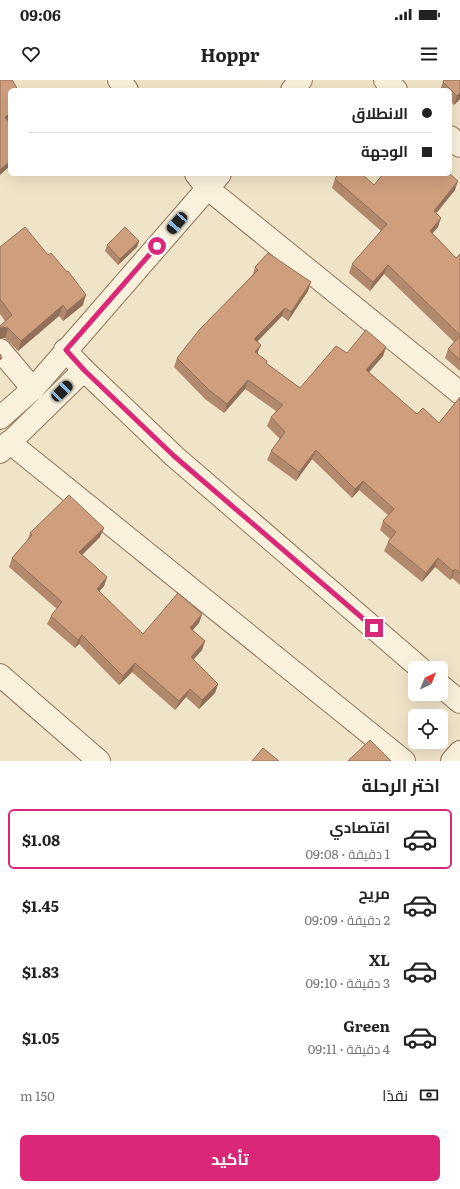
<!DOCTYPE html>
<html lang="ar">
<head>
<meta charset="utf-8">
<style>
	:root { --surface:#fff; --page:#f6f6f6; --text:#222; --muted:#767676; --line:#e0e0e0; --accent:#db2777 }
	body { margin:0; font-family:Literata,Cairo,serif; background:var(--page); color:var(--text); direction:rtl; height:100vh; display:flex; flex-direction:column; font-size:15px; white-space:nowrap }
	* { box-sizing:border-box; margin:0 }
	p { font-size:13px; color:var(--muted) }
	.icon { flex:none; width:22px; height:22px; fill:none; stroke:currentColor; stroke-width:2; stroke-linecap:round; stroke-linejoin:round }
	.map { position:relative; height:681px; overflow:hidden; direction:ltr }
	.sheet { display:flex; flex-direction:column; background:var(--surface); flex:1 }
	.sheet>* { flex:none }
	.top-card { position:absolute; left:8px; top:8px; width:444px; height:88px; border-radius:6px; box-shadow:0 4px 16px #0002; direction:rtl; display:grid; align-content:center; height:88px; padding:0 20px; background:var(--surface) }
	.needle { width:26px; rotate:43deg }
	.fabs { position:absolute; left:408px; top:581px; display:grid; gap:8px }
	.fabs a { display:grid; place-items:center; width:40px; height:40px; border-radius:6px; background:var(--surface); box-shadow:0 4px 16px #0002; font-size:20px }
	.end { position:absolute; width:18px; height:18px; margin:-9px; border:5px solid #db2777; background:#fff; box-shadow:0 0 0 2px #fff }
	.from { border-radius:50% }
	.car { position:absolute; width:12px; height:24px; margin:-12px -6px; border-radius:5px; box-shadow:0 0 3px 1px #0007; background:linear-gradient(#222 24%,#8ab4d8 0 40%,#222 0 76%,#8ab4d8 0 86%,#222 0) }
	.top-card b { display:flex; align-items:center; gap:14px; height:38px; font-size:15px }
	.top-card b+b { border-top:1px solid var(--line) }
	.top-card i { width:10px; height:10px; background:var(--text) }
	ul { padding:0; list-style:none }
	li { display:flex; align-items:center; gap:12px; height:60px; margin:0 8px 6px; padding:0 12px; border:2px solid transparent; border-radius:6px }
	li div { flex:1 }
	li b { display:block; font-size:15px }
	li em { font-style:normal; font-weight:700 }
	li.active { border-color:var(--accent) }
	li>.icon { width:36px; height:36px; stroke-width:1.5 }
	h2 { padding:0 20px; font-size:18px; line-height:48px }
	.pay { display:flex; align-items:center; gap:10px; height:44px; padding:0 20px; font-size:15px }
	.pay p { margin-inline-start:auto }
	.action { display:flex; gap:8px; margin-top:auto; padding:8px 20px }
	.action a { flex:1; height:46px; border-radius:6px; background:var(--accent); color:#fff; font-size:16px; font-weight:700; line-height:46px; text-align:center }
	.status { display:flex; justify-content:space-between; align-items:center; height:28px; padding:0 20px; background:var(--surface); direction:ltr }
	.status svg { height:11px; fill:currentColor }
	header { display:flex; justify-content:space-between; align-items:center; height:52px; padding:0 20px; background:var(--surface); font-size:18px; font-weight:700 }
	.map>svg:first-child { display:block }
</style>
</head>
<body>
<div class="status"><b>09:06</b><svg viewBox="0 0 49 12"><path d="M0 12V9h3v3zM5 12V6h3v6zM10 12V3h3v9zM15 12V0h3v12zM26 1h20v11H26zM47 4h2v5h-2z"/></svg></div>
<header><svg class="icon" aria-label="menu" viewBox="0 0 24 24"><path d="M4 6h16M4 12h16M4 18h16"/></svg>Hoppr<svg class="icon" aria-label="heart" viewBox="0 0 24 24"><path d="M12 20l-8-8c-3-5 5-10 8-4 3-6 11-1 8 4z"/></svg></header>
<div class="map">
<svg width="460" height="681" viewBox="0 0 460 681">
	<rect width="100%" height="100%" fill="#f0e4c8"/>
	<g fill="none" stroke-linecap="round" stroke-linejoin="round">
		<g stroke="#8d765c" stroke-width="24">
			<path id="minor" d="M 385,0 L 396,10
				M 450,57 L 460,66
				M 207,108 L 460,313
				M 0,270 L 33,309
				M 9,362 L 404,681
				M 0,372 L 84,290
				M 0,595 L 99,681
				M 452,681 L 460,672"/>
		</g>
		<g stroke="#8d765c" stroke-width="24">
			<path id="tertiary" d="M 119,0 L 127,10
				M 292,10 L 301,0
				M 196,94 L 207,108
				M 65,270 L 84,290 L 174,376 L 420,588
				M 0,338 L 33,309 L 220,94
				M 441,606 L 460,622"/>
		</g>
		<use href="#minor" stroke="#faf1dc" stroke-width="22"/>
		<use href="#tertiary" stroke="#faf1dc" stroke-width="22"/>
	</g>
	<path fill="#b2896c" d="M 443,2 L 460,19 L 454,25 L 450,21 L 450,10 L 440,10 Z
		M 335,99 L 374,105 L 455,110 L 436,134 L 438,147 L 432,153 L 456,178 L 460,174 L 460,291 L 445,278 L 448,269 L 454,262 L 384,194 L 370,211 L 349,193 L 352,184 L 381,151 L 332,108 Z
		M 139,161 L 137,167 L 118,185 L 105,171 L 107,165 Z
		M 0,167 L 83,225 L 63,241 L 59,236 L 18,271 L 5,258 L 5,241 L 0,234 Z
		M 255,187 L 308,211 L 288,241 L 282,236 L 257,262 L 258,274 L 266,283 L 300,308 L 347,273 L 386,267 L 383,276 L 369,292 L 417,334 L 439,343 L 460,317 L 460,505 L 452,498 L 450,500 L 435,487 L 422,502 L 384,471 L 388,462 L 390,459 L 380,450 L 383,441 L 388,435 L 359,410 L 352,418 L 312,379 L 296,401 L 267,380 L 271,371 L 280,359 L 267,346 L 271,337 L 276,331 L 245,309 L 224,333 L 205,319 L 174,287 L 177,278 L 253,194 Z
		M 30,453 L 100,457 L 82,475 L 107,497 L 104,506 L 99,512 L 143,554 L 202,534 L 199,543 L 192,550 L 205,561 L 202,570 L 193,579 L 218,604 L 215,613 L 199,629 L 186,617 L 175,630 L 132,592 L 119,605 L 79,564 L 75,568 L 47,544 L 51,536 L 57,529 L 9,487 L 12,478 L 27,461 Z"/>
	<path fill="#916f58" d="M 460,13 L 460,19 L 454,25 L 457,16 Z
		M 10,34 L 10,39 L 3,44 L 5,37 Z
		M 10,81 L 10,86 L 0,95 L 0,90 Z
		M 458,101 L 455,110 L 430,140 L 434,131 Z
		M 441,138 L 438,147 L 427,160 L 430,151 Z
		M 139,161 L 137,167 L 118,185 L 120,179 Z
		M 388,185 L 384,194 L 370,211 L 373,202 Z
		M 311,202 L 308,211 L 288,241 L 291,232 Z
		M 86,215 L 83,225 L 63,241 L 67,231 Z
		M 63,225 L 59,236 L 18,271 L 21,261 Z
		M 285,228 L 282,236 L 251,268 L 254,259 Z
		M 2,247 L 8,248 L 5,258 L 0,258 L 0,248 Z
		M 261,265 L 257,274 L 255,272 Z
		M 386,267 L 383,276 L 363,299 L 366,290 Z
		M 248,300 L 245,309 L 224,333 L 227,324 Z
		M 316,370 L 312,379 L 296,401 L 299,392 Z
		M 363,401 L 359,410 L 352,418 L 355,409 Z
		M 104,448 L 100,457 L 76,481 L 79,472 Z
		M 438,478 L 435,487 L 422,502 L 426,493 Z
		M 455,489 L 452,498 L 450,500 L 453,491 Z
		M 107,497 L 104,506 L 93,518 L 97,509 Z
		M 202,534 L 199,543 L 187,557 L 190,548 Z
		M 82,555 L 79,564 L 75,568 L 78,560 Z
		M 205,561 L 202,570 L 188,586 L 191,577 Z
		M 135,583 L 132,592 L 119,605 L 123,596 Z
		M 218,604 L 215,613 L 199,629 L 202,620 Z
		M 190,609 L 186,617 L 175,630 L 179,621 Z"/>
	<path fill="#cf9f7d" stroke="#916f58" d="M 0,0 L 12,0 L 18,10 L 10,10 L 10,34 L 5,37 L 10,45 L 10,81 L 0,90 Z
		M 444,0 L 460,0 L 460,13 L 457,16 L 443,2 Z
		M 338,94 L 362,94 L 374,105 L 383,94 L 450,94 L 458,101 L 434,131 L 441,138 L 430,151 L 456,178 L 460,174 L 460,255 L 388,185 L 373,202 L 352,184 L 387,144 L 335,99 Z
		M 25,147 L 48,175 L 51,173 L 67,192 L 68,191 L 86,215 L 67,231 L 63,225 L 21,261 L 8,248 L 2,247 L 0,248 L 0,246 L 12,235 L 0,219 L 0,167 Z
		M 125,147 L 139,161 L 120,179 L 107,165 Z
		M 268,173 L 311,202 L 291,232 L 285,228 L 254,259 L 261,265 L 255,272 L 267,281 L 266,283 L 300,308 L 336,266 L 347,273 L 366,250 L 386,267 L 366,290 L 417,334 L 423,328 L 439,343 L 460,317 L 460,493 L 455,489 L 453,491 L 438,478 L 426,493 L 388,462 L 396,452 L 383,441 L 394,429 L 363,401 L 355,409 L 316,370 L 299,392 L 271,371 L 285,352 L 271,337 L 283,325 L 248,300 L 227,324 L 209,310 L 177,278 L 200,249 L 258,190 L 255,187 Z
		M 460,256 L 460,280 L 448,269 Z
		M 0,274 L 2,278 L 0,280 Z
		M 69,415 L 104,448 L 79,472 L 107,497 L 97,509 L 143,554 L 178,513 L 202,534 L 190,548 L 205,561 L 191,577 L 218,604 L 202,620 L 190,609 L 179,621 L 135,583 L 123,596 L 82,555 L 78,560 L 51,536 L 62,522 L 12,478 L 32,455 L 30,453 Z
		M 370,660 L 391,681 L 348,681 Z
		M 263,668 L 279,681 L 252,681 Z"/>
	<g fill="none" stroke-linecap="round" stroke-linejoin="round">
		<path stroke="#db2777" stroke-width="5" d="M 157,166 L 66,270 L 84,290 L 174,376 L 374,548"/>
	</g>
</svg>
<div class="fabs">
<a><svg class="needle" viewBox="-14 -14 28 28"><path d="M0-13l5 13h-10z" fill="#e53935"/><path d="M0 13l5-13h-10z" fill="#767676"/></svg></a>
<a><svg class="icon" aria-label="locate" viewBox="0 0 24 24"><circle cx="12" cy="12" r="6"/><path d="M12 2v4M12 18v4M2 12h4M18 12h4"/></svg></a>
</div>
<i class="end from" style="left:157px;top:166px"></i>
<i class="end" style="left:374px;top:548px"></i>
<i class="car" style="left:177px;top:143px;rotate:221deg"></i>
<i class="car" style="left:62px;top:311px;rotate:46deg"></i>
<div class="top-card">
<b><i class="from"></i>الانطلاق</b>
<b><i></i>الوجهة</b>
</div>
</div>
<section class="sheet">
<h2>اختر الرحلة</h2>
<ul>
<li class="active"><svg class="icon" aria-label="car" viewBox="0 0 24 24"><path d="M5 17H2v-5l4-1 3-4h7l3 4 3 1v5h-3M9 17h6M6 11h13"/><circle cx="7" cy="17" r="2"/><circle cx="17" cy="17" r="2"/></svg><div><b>اقتصادي</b><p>1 دقيقة · 09:08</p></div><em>$1.08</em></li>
<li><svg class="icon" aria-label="car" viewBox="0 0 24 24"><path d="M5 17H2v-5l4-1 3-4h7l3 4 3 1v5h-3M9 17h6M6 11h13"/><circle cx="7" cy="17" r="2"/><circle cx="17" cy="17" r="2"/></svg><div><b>مريح</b><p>2 دقيقة · 09:09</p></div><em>$1.45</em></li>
<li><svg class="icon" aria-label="car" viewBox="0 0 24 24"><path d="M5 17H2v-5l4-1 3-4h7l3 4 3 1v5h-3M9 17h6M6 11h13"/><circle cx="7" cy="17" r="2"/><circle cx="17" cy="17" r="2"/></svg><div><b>XL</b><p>3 دقيقة · 09:10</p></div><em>$1.83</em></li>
<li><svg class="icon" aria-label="car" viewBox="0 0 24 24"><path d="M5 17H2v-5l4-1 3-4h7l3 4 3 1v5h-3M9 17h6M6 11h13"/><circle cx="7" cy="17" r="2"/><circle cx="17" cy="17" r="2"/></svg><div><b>Green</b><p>4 دقيقة · 09:11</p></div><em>$1.05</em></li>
</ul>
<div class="pay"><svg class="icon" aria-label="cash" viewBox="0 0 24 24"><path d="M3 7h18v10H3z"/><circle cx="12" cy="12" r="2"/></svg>نقدًا<p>150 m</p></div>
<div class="action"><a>تأكيد</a></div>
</section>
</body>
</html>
